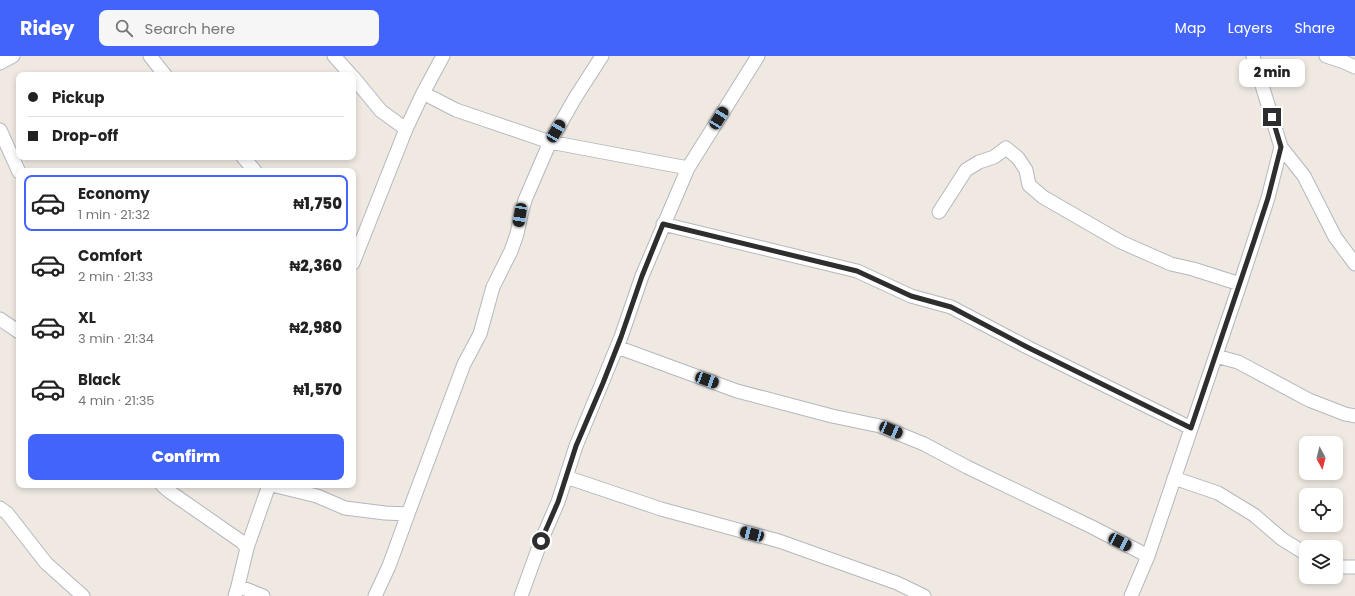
<!DOCTYPE html>
<html lang="en">
<head>
<meta charset="utf-8">
<style>
	:root { --surface:#fff; --page:#f6f6f6; --text:#222; --muted:#767676; --line:#e0e0e0; --accent:#4264fb }
	body { margin:0; font-family:Poppins,sans-serif; background:var(--page); color:var(--text); height:100vh; display:flex; flex-direction:column; font-size:15px; white-space:nowrap }
	* { box-sizing:border-box; margin:0 }
	p { font-size:13px; color:var(--muted) }
	.icon { flex:none; width:22px; height:22px; fill:none; stroke:currentColor; stroke-width:2; stroke-linecap:round; stroke-linejoin:round }
	.map { position:relative; flex:1; overflow:hidden }
	.side { position:absolute; left:16px; top:112px; width:340px; height:320px; display:flex; flex-direction:column; background:var(--surface); border-radius:8px; box-shadow:0 2px 6px #0003 }
	.side>* { flex:none }
	.banner { position:absolute; left:16px; top:16px; width:340px; height:88px; border-radius:8px; box-shadow:0 2px 6px #0003; display:grid; align-content:center; height:88px; padding:0 12px; background:var(--surface) }
	.needle { width:26px; rotate:173deg }
	.fabs { position:absolute; left:1299px; top:380px; display:grid; gap:8px }
	.fabs a { display:grid; place-items:center; width:44px; height:44px; border-radius:8px; background:var(--surface); box-shadow:0 2px 6px #0003; font-size:20px }
	.end { position:absolute; width:18px; height:18px; margin:-9px; border:5px solid #2e2e2e; background:#fff; box-shadow:0 0 0 2px #fff }
	.from { border-radius:50% }
	.bubble { position:absolute; height:28px; border-radius:8px; background:var(--surface); box-shadow:0 2px 6px #0003; font-size:13px; font-weight:800; line-height:28px; text-align:center }
	.car { position:absolute; width:12px; height:24px; margin:-12px -6px; border-radius:5px; box-shadow:0 0 3px 1px #0007; background:linear-gradient(#222 24%,#8ab4d8 0 40%,#222 0 76%,#8ab4d8 0 86%,#222 0) }
	.banner b { display:flex; align-items:center; gap:14px; height:38px; font-size:15px }
	.banner b+b { border-top:1px solid var(--line) }
	.banner i { width:10px; height:10px; background:var(--text) }
	ul { padding:7px 0 0; list-style:none }
	li { display:flex; align-items:center; gap:12px; height:56px; margin:0 8px 6px; padding:0 4px; border:2px solid transparent; border-radius:8px }
	li div { flex:1 }
	li b { display:block; font-size:15px }
	li em { font-style:normal; font-weight:800 }
	li.current { border-color:var(--accent) }
	li>.icon { width:36px; height:36px; stroke-width:1.5 }
	.primary-button { display:flex; gap:8px; margin-top:auto; padding:8px 12px }
	.primary-button a { flex:1; height:46px; border-radius:8px; background:var(--accent); color:#fff; font-size:16px; font-weight:800; line-height:46px; text-align:center }
	header { display:flex; align-items:center; gap:24px; box-sizing:border-box; height:56px; padding:0 20px; background:var(--accent); color:#fff }
	header strong { font-size:19px }
	nav { display:flex; gap:22px; margin-inline-start:auto; font-size:14px }
	.search { width:280px; height:36px; background:var(--page); display:flex; align-items:center; gap:10px; box-sizing:border-box; padding:0 14px; border-radius:8px; color:var(--muted); font-size:15px }
	.map>svg:first-child { display:block }
</style>
</head>
<body>
<header>
<strong>Ridey</strong>
<div class="search"><svg class="icon" aria-label="search" viewBox="0 0 24 24"><circle cx="10" cy="10" r="6"/><path d="M15 15l6 6"/></svg>Search here</div>
<nav><a>Map</a><a>Layers</a><a>Share</a></nav>
</header>
<div class="map">
<svg width="1355" height="540" viewBox="0 0 1355 540">
	<rect width="100%" height="100%" fill="#efe9e1"/>
	<g fill="none" stroke-linecap="round" stroke-linejoin="round">
		<g stroke="#b4b7c1" stroke-width="15">
			<path id="minor" d="M 150,0 L 165,19
				M 334,0 L 351,19
				M 1326,0 L 1344,6 L 1355,11
				M 0,7 L 13,0
				M 353,21 L 381,55 L 406,73
				M 423,37 L 456,54 L 550,86 L 688,112
				M 0,74 L 19,116
				M 1281,91 L 1304,120 L 1335,181 L 1355,208
				M 243,101 L 255,115
				M 939,156 L 966,114 L 979,106 L 994,101 L 1006,92 L 1018,102 L 1026,114 L 1029,129 L 1043,141 L 1121,186 L 1171,208 L 1193,213 L 1240,228
				M 663,168 L 857,215 L 911,240 L 951,251 L 1027,291 L 1191,372
				M 353,207 L 406,73 L 423,37 L 443,0
				M 0,263 L 19,276
				M 617,291 L 737,335 L 832,360 L 880,370 L 924,388 L 967,411 L 1092,471 L 1148,500
				M 1216,300 L 1238,306 L 1309,344 L 1345,358 L 1355,360
				M 566,421 L 661,453 L 779,485 L 897,527 L 924,540
				M 1174,422 L 1218,437 L 1254,459 L 1282,483 L 1306,498
				M 162,429 L 170,436 L 242,486 L 247,492
				M 272,429 L 317,440 L 345,452 L 385,457 L 408,458 L 464,308 L 480,278 L 493,231 L 511,195 L 517,178 L 521,159 L 525,144 L 550,86 L 575,42 L 602,0
				M 0,452 L 7,457 L 46,507 L 83,540
				M 1336,511 L 1355,511
				M 238,530 L 263,540
				M 235,540 L 238,530 L 247,492 L 269,429
				M 375,540 L 389,510 L 408,458
				M 521,540 L 541,485 L 558,446 L 576,390 L 621,281 L 642,220 L 688,112 L 758,0
				M 1131,540 L 1148,500 L 1240,228 L 1268,142 L 1281,91 L 1253,0"/>
		</g>
		<use href="#minor" stroke="#fff" stroke-width="13"/>
	</g>
	<g fill="none" stroke-linecap="round" stroke-linejoin="round">
		<path stroke="#2e2e2e" stroke-width="5" d="M 541,485 L 558,446 L 576,390 L 603,327 L 621,281 L 642,220 L 663,168 L 857,215 L 911,240 L 951,251 L 1027,291 L 1191,372 L 1254,185 L 1268,142 L 1281,91 L 1272,61"/>
	</g>
</svg>
<div class="fabs">
<a><svg class="needle" viewBox="-14 -14 28 28"><path d="M0-13l5 13h-10z" fill="#e53935"/><path d="M0 13l5-13h-10z" fill="#767676"/></svg></a>
<a><svg class="icon" aria-label="locate" viewBox="0 0 24 24"><circle cx="12" cy="12" r="6"/><path d="M12 2v4M12 18v4M2 12h4M18 12h4"/></svg></a>
<a><svg class="icon" aria-label="layers" viewBox="0 0 24 24"><path d="M12 4l9 5-9 5-9-5zM3 14l9 5 9-5"/></svg></a>
</div>
<i class="end from" style="left:541px;top:485px"></i>
<i class="end" style="left:1272px;top:61px"></i>
<div class="bubble" style="left:1239px;top:3px;width:66px">2 min</div>
<i class="car" style="left:719px;top:62px;rotate:32deg"></i>
<i class="car" style="left:556px;top:75px;rotate:30deg"></i>
<i class="car" style="left:520px;top:159px;rotate:189deg"></i>
<i class="car" style="left:707px;top:324px;rotate:110deg"></i>
<i class="car" style="left:891px;top:374px;rotate:113deg"></i>
<i class="car" style="left:752px;top:478px;rotate:285deg"></i>
<i class="car" style="left:1120px;top:486px;rotate:117deg"></i>
<div class="banner">
<b><i class="from"></i>Pickup</b>
<b><i></i>Drop-off</b>
</div>
<section class="side">
<ul>
<li class="current"><svg class="icon" aria-label="car" viewBox="0 0 24 24"><path d="M5 17H2v-5l4-1 3-4h7l3 4 3 1v5h-3M9 17h6M6 11h13"/><circle cx="7" cy="17" r="2"/><circle cx="17" cy="17" r="2"/></svg><div><b>Economy</b><p>1 min · 21:32</p></div><em>₦1,750</em></li>
<li><svg class="icon" aria-label="car" viewBox="0 0 24 24"><path d="M5 17H2v-5l4-1 3-4h7l3 4 3 1v5h-3M9 17h6M6 11h13"/><circle cx="7" cy="17" r="2"/><circle cx="17" cy="17" r="2"/></svg><div><b>Comfort</b><p>2 min · 21:33</p></div><em>₦2,360</em></li>
<li><svg class="icon" aria-label="car" viewBox="0 0 24 24"><path d="M5 17H2v-5l4-1 3-4h7l3 4 3 1v5h-3M9 17h6M6 11h13"/><circle cx="7" cy="17" r="2"/><circle cx="17" cy="17" r="2"/></svg><div><b>XL</b><p>3 min · 21:34</p></div><em>₦2,980</em></li>
<li><svg class="icon" aria-label="car" viewBox="0 0 24 24"><path d="M5 17H2v-5l4-1 3-4h7l3 4 3 1v5h-3M9 17h6M6 11h13"/><circle cx="7" cy="17" r="2"/><circle cx="17" cy="17" r="2"/></svg><div><b>Black</b><p>4 min · 21:35</p></div><em>₦1,570</em></li>
</ul>
<div class="primary-button"><a>Confirm</a></div>
</section>
</div>
</body>
</html>
